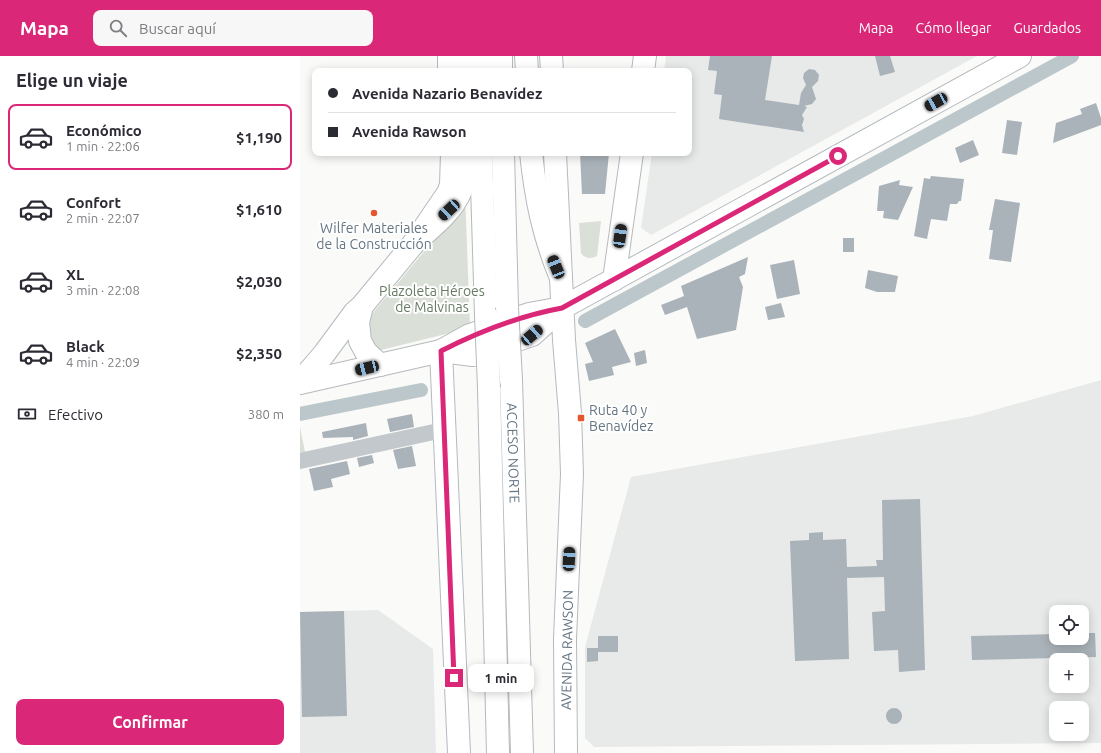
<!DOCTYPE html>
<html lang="es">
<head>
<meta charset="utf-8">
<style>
	:root { --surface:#fff; --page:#f7f7f7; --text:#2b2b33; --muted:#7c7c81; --line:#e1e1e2; --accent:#db2777 }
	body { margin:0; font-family:Ubuntu,sans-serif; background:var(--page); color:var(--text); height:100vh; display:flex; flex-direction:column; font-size:15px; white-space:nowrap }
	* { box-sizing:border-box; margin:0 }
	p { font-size:13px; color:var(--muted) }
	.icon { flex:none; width:22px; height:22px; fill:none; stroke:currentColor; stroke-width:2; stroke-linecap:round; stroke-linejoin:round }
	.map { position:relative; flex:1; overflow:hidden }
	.drawer { display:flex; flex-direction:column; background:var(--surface); width:300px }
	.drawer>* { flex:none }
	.hud { position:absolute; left:12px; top:12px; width:380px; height:88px; border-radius:8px; box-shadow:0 2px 10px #0003; display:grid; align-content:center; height:88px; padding:0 16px; background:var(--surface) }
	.buttons { position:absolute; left:749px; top:549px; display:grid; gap:8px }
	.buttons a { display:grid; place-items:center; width:40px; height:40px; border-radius:8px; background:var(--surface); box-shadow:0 2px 10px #0003; font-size:20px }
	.end { position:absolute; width:18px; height:18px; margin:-9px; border:5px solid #db2777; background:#fff; box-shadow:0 0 0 2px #fff }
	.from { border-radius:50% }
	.bubble { position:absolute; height:28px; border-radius:8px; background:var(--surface); box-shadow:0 2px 10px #0003; font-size:13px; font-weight:700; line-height:28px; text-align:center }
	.car { position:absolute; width:12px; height:24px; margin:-12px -6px; border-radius:5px; box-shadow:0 0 3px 1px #0007; background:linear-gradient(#222 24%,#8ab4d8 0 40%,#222 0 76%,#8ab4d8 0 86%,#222 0) }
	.hud b { display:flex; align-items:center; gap:14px; height:38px; font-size:15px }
	.hud b+b { border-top:1px solid var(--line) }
	.hud i { width:10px; height:10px; background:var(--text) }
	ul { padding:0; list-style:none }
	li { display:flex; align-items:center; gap:12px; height:66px; margin:0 8px 6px; padding:0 8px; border:2px solid transparent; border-radius:8px }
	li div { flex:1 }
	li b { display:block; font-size:15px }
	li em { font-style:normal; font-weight:700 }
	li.active { border-color:var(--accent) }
	li>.icon { width:36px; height:36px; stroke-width:1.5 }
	h2 { padding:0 16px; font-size:18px; line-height:48px }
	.pay { display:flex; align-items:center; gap:10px; height:44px; padding:0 16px; font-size:15px }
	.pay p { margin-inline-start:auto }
	.action { display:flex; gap:8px; margin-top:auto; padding:8px 16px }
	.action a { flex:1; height:46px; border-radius:8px; background:var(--accent); color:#fff; font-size:16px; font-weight:700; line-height:46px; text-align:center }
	header { display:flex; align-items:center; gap:24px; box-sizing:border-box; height:56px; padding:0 20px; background:var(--accent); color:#fff }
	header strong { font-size:19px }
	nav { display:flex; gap:22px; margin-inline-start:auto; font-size:14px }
	.search { width:280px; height:36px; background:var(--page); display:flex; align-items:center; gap:10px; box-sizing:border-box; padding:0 14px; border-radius:8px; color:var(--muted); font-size:15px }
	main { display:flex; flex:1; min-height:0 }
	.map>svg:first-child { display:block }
</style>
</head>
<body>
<header>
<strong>Mapa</strong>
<div class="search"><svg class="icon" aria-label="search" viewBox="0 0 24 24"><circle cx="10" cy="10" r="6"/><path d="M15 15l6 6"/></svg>Buscar aquí</div>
<nav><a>Mapa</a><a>Cómo llegar</a><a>Guardados</a></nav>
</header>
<main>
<section class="drawer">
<h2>Elige un viaje</h2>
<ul>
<li class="active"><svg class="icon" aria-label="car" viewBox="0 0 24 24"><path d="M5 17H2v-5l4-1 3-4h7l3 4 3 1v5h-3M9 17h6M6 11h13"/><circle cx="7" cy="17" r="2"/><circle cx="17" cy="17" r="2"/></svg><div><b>Económico</b><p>1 min · 22:06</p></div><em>$1,190</em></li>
<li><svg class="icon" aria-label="car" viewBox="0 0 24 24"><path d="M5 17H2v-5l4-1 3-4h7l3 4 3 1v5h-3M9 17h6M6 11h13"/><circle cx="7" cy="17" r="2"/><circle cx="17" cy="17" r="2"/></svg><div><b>Confort</b><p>2 min · 22:07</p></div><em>$1,610</em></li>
<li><svg class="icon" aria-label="car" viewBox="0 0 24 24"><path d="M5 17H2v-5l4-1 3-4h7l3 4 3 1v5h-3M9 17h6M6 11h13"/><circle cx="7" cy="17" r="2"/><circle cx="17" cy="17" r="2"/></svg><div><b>XL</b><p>3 min · 22:08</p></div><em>$2,030</em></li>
<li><svg class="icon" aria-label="car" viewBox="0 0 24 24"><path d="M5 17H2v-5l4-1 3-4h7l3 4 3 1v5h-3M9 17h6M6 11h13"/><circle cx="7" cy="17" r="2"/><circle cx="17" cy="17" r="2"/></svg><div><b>Black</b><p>4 min · 22:09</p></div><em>$2,350</em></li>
</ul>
<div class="pay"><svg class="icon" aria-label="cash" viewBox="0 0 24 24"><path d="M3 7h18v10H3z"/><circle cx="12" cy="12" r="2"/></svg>Efectivo<p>380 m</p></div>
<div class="action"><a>Confirmar</a></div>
</section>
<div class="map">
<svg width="801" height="697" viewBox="0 0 801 697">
	<rect width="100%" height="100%" fill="#fafaf8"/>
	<path fill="#e8e9e9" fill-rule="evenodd" d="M 366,0 L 677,0 L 351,179 L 341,172 L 352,97 L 389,97 L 389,15 L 364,15 Z
		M 801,324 L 801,687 L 294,691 L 285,682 L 285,591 L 331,421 L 673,360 ZM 756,556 L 782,556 L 782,582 L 756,582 ZM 756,604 L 782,604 L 782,630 L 756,630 ZM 756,652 L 782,652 L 782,678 L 756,678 Z
		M 78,554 L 133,593 L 136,697 L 0,697 L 0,556 Z"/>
	<path fill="#dadfd7" d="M 165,137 L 170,272 L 81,294 L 71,289 L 67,264 L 136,181 Z
		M 301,165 L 297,200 C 291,203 285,203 281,197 L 279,167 Z
		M 0,371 L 5,396 L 0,397 Z"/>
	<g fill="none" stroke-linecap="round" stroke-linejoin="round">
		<path stroke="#bbc7cb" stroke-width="14" d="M 285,265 L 772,0
			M 0,358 L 121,334"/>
	</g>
	<path fill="#aab3b9" d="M 410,0 L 472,0 L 465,44 L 499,49 L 501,37 L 506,29 L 503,22 L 504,17 L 509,13 L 515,14 L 519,19 L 518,25 L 512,31 L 516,43 L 512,48 L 504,50 L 507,51 L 502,59 L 504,63 L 502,69 L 504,76 L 419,63 L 422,39 L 414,38 L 417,15 L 408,14 Z
		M 575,0 L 590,0 L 595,16 L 580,20 Z
		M 796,47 L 801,62 L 801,69 L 753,87 L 756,67 L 782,58 L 780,53 Z
		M 707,64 L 722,66 L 717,99 L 702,97 Z
		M 673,84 L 679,99 L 660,107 L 655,92 Z
		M 280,97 L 309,97 L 305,138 L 282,138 Z
		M 631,120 L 664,123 L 661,145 L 659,145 L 657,148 L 650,148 L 647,165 L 631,163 L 627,183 L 614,180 L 624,122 L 630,123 Z
		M 600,124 L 599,129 L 613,131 L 598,164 L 583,162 L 584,155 L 577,155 L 579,130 Z
		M 695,143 L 720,147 L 711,206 L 689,203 L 693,174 L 689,174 Z
		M 543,182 L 554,182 L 554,196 L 543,196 Z
		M 448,201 L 445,218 L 439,221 L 443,231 L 436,274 L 397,283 L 387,251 L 365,259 L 361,249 L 384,240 L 381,230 Z
		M 494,204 L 500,238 L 477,243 L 470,209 Z
		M 568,214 L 598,220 L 595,236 L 577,236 L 565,232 Z
		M 481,247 L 485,261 L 468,264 L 465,251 Z
		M 315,273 L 331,306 L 312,311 L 314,319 L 289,325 L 285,308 L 293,306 L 285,287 Z
		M 345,294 L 347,307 L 336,310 L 334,297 Z
		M 112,358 L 114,371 L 90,376 L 87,363 Z
		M 66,367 L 68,380 L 53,384 L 53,381 L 23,382 L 22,376 Z
		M 112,390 L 116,410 L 98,413 L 93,394 Z
		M 72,399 L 74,407 L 59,411 L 57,402 Z
		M 47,405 L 50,418 L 31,423 L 33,431 L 14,435 L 9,413 Z
		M 620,443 L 625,614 L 599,616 L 598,594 L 574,595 L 572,556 L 585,555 L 584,521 L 547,522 L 549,603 L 495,605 L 490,485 L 509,484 L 509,477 L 523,476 L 523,484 L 546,483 L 547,511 L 577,510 L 576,504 L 583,504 L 582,444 Z
		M 44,555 L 47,660 L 2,661 L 0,556 Z
		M 782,577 L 795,577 L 796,601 L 672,604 L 671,580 L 756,578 L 756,582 L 782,582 Z
		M 298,580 L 318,580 L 318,596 L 298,596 L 298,605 L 287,606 L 287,592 L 298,592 Z
		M586 660a8 8 0 1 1 16 0a8 8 0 1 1-16 0Z"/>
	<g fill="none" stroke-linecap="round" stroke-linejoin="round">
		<g stroke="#b3babf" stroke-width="24">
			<path id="secondary" d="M 149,0 L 149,15
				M 251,0 L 252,15
				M 343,15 L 345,0
				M 255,97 L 264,284 L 270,357 L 272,418 L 265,583 L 266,697
				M 314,224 L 332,97
				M 262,252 L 720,0
				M 141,295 L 159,697
				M 80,309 L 66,296 L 60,285 L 58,266 L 62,250 L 114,187 L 148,137 L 151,129 L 152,97
				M 0,326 L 24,298 L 55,256 L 62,250"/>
		</g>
		<g stroke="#b5babe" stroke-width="24">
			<path id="primary" d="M 141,295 L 173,299 L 232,279 L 262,252
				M 0,327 L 141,295 L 170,279 L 229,258 L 262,252"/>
		</g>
		<g stroke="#b4b9bd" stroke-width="24">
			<g id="highway">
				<path d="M 162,0 L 162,15"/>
				<path d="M 179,0 L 179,15"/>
				<path d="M 201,0 L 201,15"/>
				<path d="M 226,0 L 227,15"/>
				<path d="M 181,97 L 186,259"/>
				<path d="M 203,97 L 207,251"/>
				<path d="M 231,97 C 236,143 243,179 261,222"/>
				<path d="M 114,187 C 133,170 158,152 164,125 C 166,116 164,106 164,97"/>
				<path id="s1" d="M 211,324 L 222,697"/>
				<path d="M 189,332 L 198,697"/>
			</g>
		</g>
		<path stroke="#c3c8cc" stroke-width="16" d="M 0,405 L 143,374"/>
		<use href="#secondary" stroke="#fff" stroke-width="22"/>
		<use href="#primary" stroke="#fff" stroke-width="22"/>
		<use href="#highway" stroke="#fff" stroke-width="22"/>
		<g stroke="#b4b9bd" stroke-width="24" stroke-linecap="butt">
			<path id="highway-bridge" d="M 207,251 L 211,324
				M 186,259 L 189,332"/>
		</g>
		<use href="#highway-bridge" stroke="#fff" stroke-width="22"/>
	</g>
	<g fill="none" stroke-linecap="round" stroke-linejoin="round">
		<path stroke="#db2777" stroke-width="5" d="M 154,622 L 141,295 C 180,275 219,260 262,252 L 538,100"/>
	</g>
	<g fill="#e4572e" stroke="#fff" stroke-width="1.5">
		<circle cx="74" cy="157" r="4"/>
		<rect x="277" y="358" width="8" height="8" rx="2"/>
	</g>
	<g text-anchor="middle" stroke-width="4" stroke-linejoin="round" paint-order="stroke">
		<g font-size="14" fill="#657683" stroke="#fff">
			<text x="74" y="177">Wilfer Materiales<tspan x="74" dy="16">de la Construcción</tspan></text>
			<text x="289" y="359" text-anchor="start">Ruta 40 y<tspan x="289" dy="16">Benavídez</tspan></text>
		</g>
		<g font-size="14" fill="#687a64" stroke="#fff">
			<text x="132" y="240">Plazoleta Héroes<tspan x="132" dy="16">de Malvinas</tspan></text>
		</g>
		<g font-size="14" fill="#657683" stroke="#fff">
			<text dy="5" stroke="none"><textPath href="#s1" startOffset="73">ACCESO NORTE</textPath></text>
			<text transform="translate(267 594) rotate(-89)" y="5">AVENIDA RAWSON</text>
		</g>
	</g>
</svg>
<div class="buttons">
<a><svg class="icon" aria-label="locate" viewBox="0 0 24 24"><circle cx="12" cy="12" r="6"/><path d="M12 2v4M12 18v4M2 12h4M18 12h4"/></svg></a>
<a>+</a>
<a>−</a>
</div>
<i class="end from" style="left:538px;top:100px"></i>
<i class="end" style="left:154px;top:622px"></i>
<div class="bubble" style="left:168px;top:608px;width:66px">1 min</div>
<i class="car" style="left:636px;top:46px;rotate:241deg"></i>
<i class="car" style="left:149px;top:154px;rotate:227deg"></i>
<i class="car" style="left:320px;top:180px;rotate:8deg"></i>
<i class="car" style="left:256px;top:211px;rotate:338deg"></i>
<i class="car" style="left:232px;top:279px;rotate:49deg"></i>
<i class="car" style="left:67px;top:312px;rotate:257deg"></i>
<i class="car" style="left:269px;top:503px;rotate:3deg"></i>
<div class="hud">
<b><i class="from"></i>Avenida Nazario Benavídez</b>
<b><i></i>Avenida Rawson</b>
</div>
</div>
</main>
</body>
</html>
